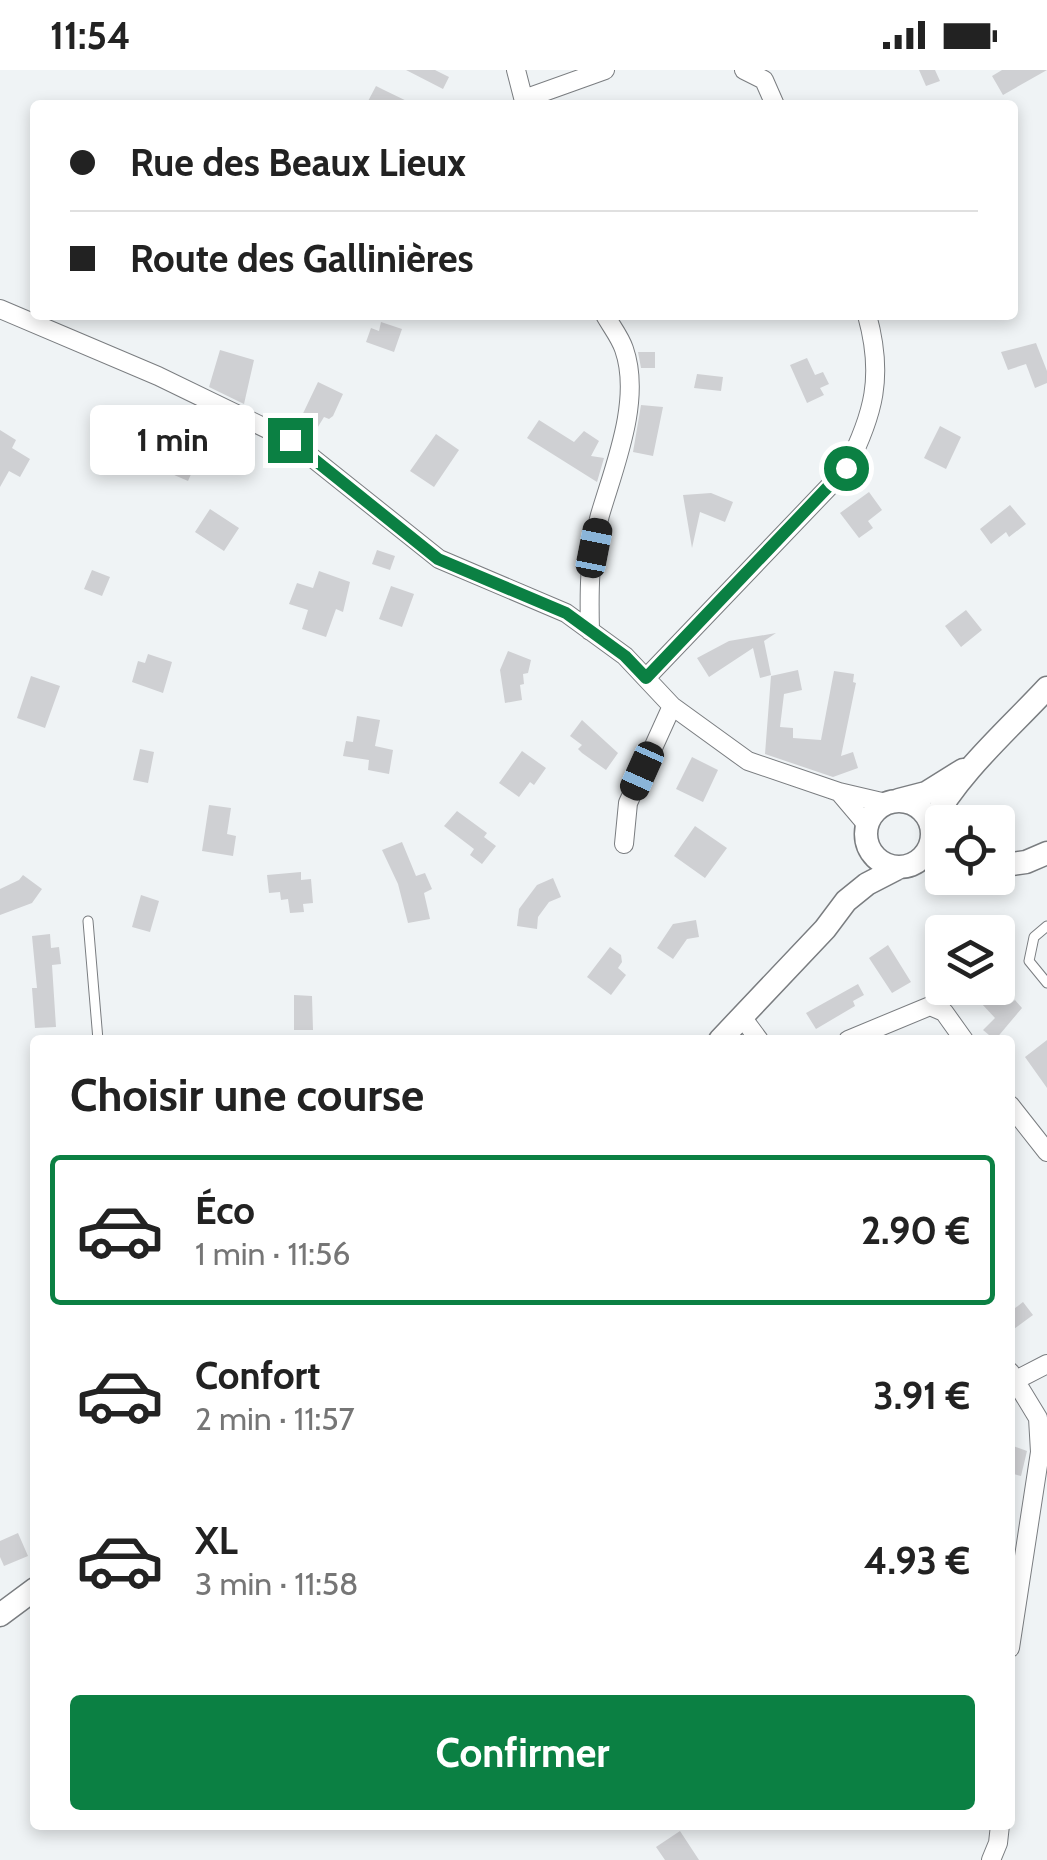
<!DOCTYPE html>
<html lang="fr">
<head>
<meta charset="utf-8">
<style>
	:root { --surface:#fff; --page:#f6f6f6; --text:#222; --muted:#767676; --line:#e0e0e0; --accent:#0b8043 }
	body { margin:0; font-family:Cabin,sans-serif; background:var(--page); color:var(--text); height:100vh; display:flex; flex-direction:column; font-size:38px; white-space:nowrap }
	* { box-sizing:border-box; margin:0 }
	p { font-size:32px; color:var(--muted) }
	.icon { flex:none; width:55px; height:55px; fill:none; stroke:currentColor; stroke-width:2; stroke-linecap:round; stroke-linejoin:round }
	.map { position:relative; flex:1; overflow:hidden }
	.panel { position:absolute; left:30px; top:965px; width:985px; height:795px; display:flex; flex-direction:column; background:var(--surface); border-radius:10px; box-shadow:0 5px 15px #0003 }
	.panel>* { flex:none }
	.guide { position:absolute; left:30px; top:30px; width:988px; height:220px; border-radius:10px; box-shadow:0 5px 15px #0003; display:grid; align-content:center; height:220px; padding:0 40px; background:var(--surface) }
	.controls { position:absolute; left:925px; top:735px; display:grid; gap:20px }
	.controls a { display:grid; place-items:center; width:90px; height:90px; border-radius:10px; background:var(--surface); box-shadow:0 5px 15px #0003; font-size:50px }
	.end { position:absolute; width:45px; height:45px; margin:-22px; border:12px solid #0b8043; background:#fff; box-shadow:0 0 0 5px #fff }
	.from { border-radius:50% }
	.bubble { position:absolute; height:70px; border-radius:10px; background:var(--surface); box-shadow:0 5px 15px #0003; font-size:32px; font-weight:800; line-height:70px; text-align:center }
	.car { position:absolute; width:30px; height:60px; margin:-30px -15px; border-radius:12px; box-shadow:0 0 8px 2px #0007; background:linear-gradient(#222 24%,#8ab4d8 0 40%,#222 0 76%,#8ab4d8 0 86%,#222 0) }
	.guide b { display:flex; align-items:center; gap:35px; height:95px; font-size:38px }
	.guide b+b { border-top:2px solid var(--line) }
	.guide i { width:25px; height:25px; background:var(--text) }
	ul { padding:0; list-style:none }
	li { display:flex; align-items:center; gap:30px; height:150px; margin:0 20px 15px; padding:0 20px; border:5px solid transparent; border-radius:10px }
	li div { flex:1 }
	li b { display:block; font-size:38px }
	li em { font-style:normal; font-weight:800 }
	li.on { border-color:var(--accent) }
	li>.icon { width:90px; height:90px; stroke-width:1.5 }
	h2 { padding:0 40px; font-size:45px; line-height:120px }
	.button { display:flex; gap:20px; margin-top:auto; padding:20px 40px }
	.button a { flex:1; height:115px; border-radius:10px; background:var(--accent); color:#fff; font-size:40px; font-weight:800; line-height:115px; text-align:center }
	.status { display:flex; justify-content:space-between; align-items:center; height:70px; padding:0 50px; background:var(--surface); direction:ltr }
	.status svg { height:28px; fill:currentColor }
	.map>svg:first-child { display:block }
</style>
</head>
<body>
<div class="status"><b>11:54</b><svg viewBox="0 0 49 12"><path d="M0 12V9h3v3zM5 12V6h3v6zM10 12V3h3v9zM15 12V0h3v12zM26 1h20v11H26zM47 4h2v5h-2z"/></svg></div>
<div class="map">
<svg width="1047" height="1790" viewBox="0 0 1047 1790">
	<rect width="100%" height="100%" fill="#eff3f5"/>
	<path fill="#cfd0d3" d="M 406,0 L 435,0 L 449,7 L 443,19 Z
		M 919,0 L 935,0 L 940,11 L 926,16 Z
		M 1002,0 L 1047,0 L 1003,25 L 992,6 Z
		M 376,16 L 384,20 L 415,35 L 366,35 Z
		M 381,252 L 402,259 L 394,282 L 366,272 L 371,258 L 379,261 Z
		M 1036,273 L 1047,301 L 1047,313 L 1035,318 L 1026,294 L 1008,300 L 1001,282 Z
		M 220,280 L 254,290 L 244,334 L 209,317 Z
		M 638,282 L 655,282 L 655,298 L 641,298 Z
		M 807,288 L 815,305 L 823,302 L 829,314 L 820,318 L 824,325 L 807,333 L 790,295 Z
		M 697,304 L 723,307 L 721,321 L 694,318 Z
		M 318,312 L 343,324 L 333,346 L 329,349 L 324,347 L 313,365 L 297,356 Z
		M 641,335 L 663,337 L 653,386 L 633,382 Z
		M 539,350 L 574,372 L 584,361 L 599,371 L 591,386 L 604,388 L 597,412 L 527,368 Z
		M 940,356 L 961,367 L 946,399 L 924,388 Z
		M 0,360 L 16,370 L 12,378 L 30,389 L 20,407 L 9,401 L 0,417 Z
		M 436,364 L 459,380 L 434,417 L 410,401 Z
		M 181,367 L 203,377 L 188,411 L 165,401 Z
		M 869,422 L 882,440 L 868,451 L 873,458 L 859,468 L 840,443 Z
		M 711,423 L 733,432 L 725,452 L 700,442 L 692,478 L 683,425 Z
		M 1010,435 L 1026,454 L 1009,467 L 1006,462 L 991,474 L 980,459 Z
		M 210,439 L 239,458 L 224,481 L 195,462 Z
		M 377,480 L 395,486 L 390,500 L 372,494 Z
		M 92,500 L 110,507 L 102,526 L 84,519 Z
		M 319,501 L 350,512 L 343,542 L 336,539 L 326,567 L 302,559 L 308,540 L 289,534 L 297,513 L 313,518 Z
		M 391,516 L 414,524 L 402,557 L 379,549 Z
		M 966,540 L 982,560 L 961,577 L 945,556 Z
		M 776,563 L 764,571 L 771,605 L 760,608 L 753,578 L 709,607 L 697,588 L 729,571 Z
		M 508,581 L 531,590 L 528,603 L 523,604 L 524,614 L 520,615 L 522,630 L 505,633 L 500,600 Z
		M 148,584 L 172,592 L 163,623 L 132,612 L 138,591 L 145,593 Z
		M 798,600 L 802,620 L 784,624 L 780,657 L 793,658 L 793,668 L 821,670 L 834,601 L 854,604 L 853,612 L 856,613 L 841,686 L 853,682 L 858,698 L 833,707 L 765,684 L 771,606 Z
		M 31,606 L 60,616 L 45,658 L 17,648 Z
		M 357,646 L 380,650 L 375,676 L 393,680 L 389,704 L 368,700 L 369,690 L 343,686 L 346,671 L 353,672 Z
		M 582,650 L 618,683 L 606,700 L 582,683 L 578,679 L 582,675 L 570,666 Z
		M 140,679 L 154,682 L 148,713 L 133,710 Z
		M 522,681 L 546,698 L 534,715 L 530,712 L 519,727 L 499,713 Z
		M 692,687 L 718,700 L 703,732 L 676,719 Z
		M 209,735 L 231,738 L 227,764 L 236,766 L 233,786 L 202,781 Z
		M 457,741 L 487,763 L 484,767 L 496,776 L 482,794 L 470,785 L 474,779 L 444,756 Z
		M 695,756 L 727,778 L 705,808 L 674,786 Z
		M 402,772 L 416,806 L 425,803 L 432,819 L 424,823 L 430,849 L 408,853 L 398,814 L 382,780 Z
		M 301,802 L 301,810 L 311,809 L 313,833 L 303,834 L 304,842 L 290,843 L 288,829 L 281,830 L 280,822 L 269,823 L 267,805 Z
		M 23,805 L 42,819 L 32,833 L 0,845 L 0,819 L 19,810 Z
		M 553,808 L 561,827 L 549,832 L 538,847 L 537,859 L 517,856 L 519,839 L 537,815 Z
		M 141,825 L 159,831 L 150,862 L 132,857 Z
		M 696,850 L 699,867 L 687,869 L 673,889 L 657,878 L 673,854 Z
		M 50,864 L 51,878 L 59,877 L 61,894 L 52,895 L 56,957 L 35,958 L 32,918 L 37,918 L 32,866 Z
		M 888,875 L 911,912 L 892,923 L 869,888 Z
		M 610,877 L 621,885 L 622,892 L 618,898 L 626,905 L 611,925 L 587,907 Z
		M 858,914 L 864,925 L 853,931 L 855,936 L 816,959 L 806,943 Z
		M 967,918 L 994,918 L 1010,934 L 1015,930 L 1022,938 L 995,970 L 983,960 L 995,948 Z
		M 294,925 L 312,926 L 313,960 L 294,960 Z
		M 1047,970 L 1047,1018 L 1025,987 Z
		M 1023,1232 L 1033,1245 L 1010,1262 L 1010,1242 Z
		M 1010,1375 L 1027,1381 L 1021,1406 L 1010,1403 Z
		M 18,1463 L 28,1486 L 4,1496 L 0,1487 L 0,1471 Z
		M 680,1761 L 699,1790 L 665,1790 L 656,1777 Z"/>
	<g fill="none" stroke-linecap="round" stroke-linejoin="round">
		<g stroke="#7a7d80" stroke-width="11">
			<path id="service" d="M 88,851 L 98,970
				M 1047,856 L 1034,867 L 1029,891 L 1047,913"/>
		</g>
		<g stroke="#7a7d80" stroke-width="20">
			<path id="minor" d="M 516,0 L 525,35
				M 744,0 L 764,10 L 775,35
				M 524,29 L 605,0
				M 0,239 L 158,306 L 290,370 L 439,489 L 566,543 L 625,586 L 672,636 L 748,691 L 839,722 L 886,733
				M 590,561 C 589,521 589,484 600,445 C 614,397 642,330 624,279 C 620,267 611,256 605,245
				M 646,608 L 846,399 C 874,344 884,306 867,245
				M 839,722 L 867,755
				M 624,774 L 628,733 L 672,636
				M 742,947 L 759,970
				M 848,970 L 930,936 L 944,942 L 964,970
				M 1010,1035 L 1047,1082
				M 1010,1302 L 1038,1348 L 1040,1382 L 1010,1578
				M 1016,1310 L 1047,1294
				M 991,1790 L 998,1773 L 1000,1755"/>
		</g>
		<g stroke="#7a7d80" stroke-width="25">
			<path id="tertiary" d="M 899,730 L 926,723 L 963,700
				M866 764a33 33 0 1 1 66 0a33 33 0 1 1-66 0Z
				M 931,754 C 959,702 1008,660 1047,618
				M 998,796 L 1026,792 L 1047,783
				M 720,970 L 825,859 L 846,831 L 867,814 L 900,797
				M 0,1545 L 35,1519"/>
		</g>
		<use href="#service" stroke="#fff" stroke-width="9"/>
		<use href="#minor" stroke="#fff" stroke-width="18"/>
		<use href="#tertiary" stroke="#fff" stroke-width="22"/>
	</g>
	<g fill="none" stroke-linecap="round" stroke-linejoin="round">
		<path stroke="#0b8043" stroke-width="12" d="M 290,370 L 438,489 L 566,543 L 625,586 L 646,608 L 846,398"/>
	</g>
</svg>
<div class="controls">
<a><svg class="icon" aria-label="locate" viewBox="0 0 24 24"><circle cx="12" cy="12" r="6"/><path d="M12 2v4M12 18v4M2 12h4M18 12h4"/></svg></a>
<a><svg class="icon" aria-label="layers" viewBox="0 0 24 24"><path d="M12 4l9 5-9 5-9-5zM3 14l9 5 9-5"/></svg></a>
</div>
<i class="end from" style="left:846px;top:398px"></i>
<i class="end" style="left:290px;top:370px"></i>
<div class="bubble" style="left:90px;top:335px;width:165px">1 min</div>
<i class="car" style="left:594px;top:478px;rotate:11deg"></i>
<i class="car" style="left:642px;top:701px;rotate:204deg"></i>
<div class="guide">
<b><i class="from"></i>Rue des Beaux Lieux</b>
<b><i></i>Route des Gallinières</b>
</div>
<section class="panel">
<h2>Choisir une course</h2>
<ul>
<li class="on"><svg class="icon" aria-label="car" viewBox="0 0 24 24"><path d="M5 17H2v-5l4-1 3-4h7l3 4 3 1v5h-3M9 17h6M6 11h13"/><circle cx="7" cy="17" r="2"/><circle cx="17" cy="17" r="2"/></svg><div><b>Éco</b><p>1 min · 11:56</p></div><em>2.90 €</em></li>
<li><svg class="icon" aria-label="car" viewBox="0 0 24 24"><path d="M5 17H2v-5l4-1 3-4h7l3 4 3 1v5h-3M9 17h6M6 11h13"/><circle cx="7" cy="17" r="2"/><circle cx="17" cy="17" r="2"/></svg><div><b>Confort</b><p>2 min · 11:57</p></div><em>3.91 €</em></li>
<li><svg class="icon" aria-label="car" viewBox="0 0 24 24"><path d="M5 17H2v-5l4-1 3-4h7l3 4 3 1v5h-3M9 17h6M6 11h13"/><circle cx="7" cy="17" r="2"/><circle cx="17" cy="17" r="2"/></svg><div><b>XL</b><p>3 min · 11:58</p></div><em>4.93 €</em></li>
</ul>
<div class="button"><a>Confirmer</a></div>
</section>
</div>
</body>
</html>
